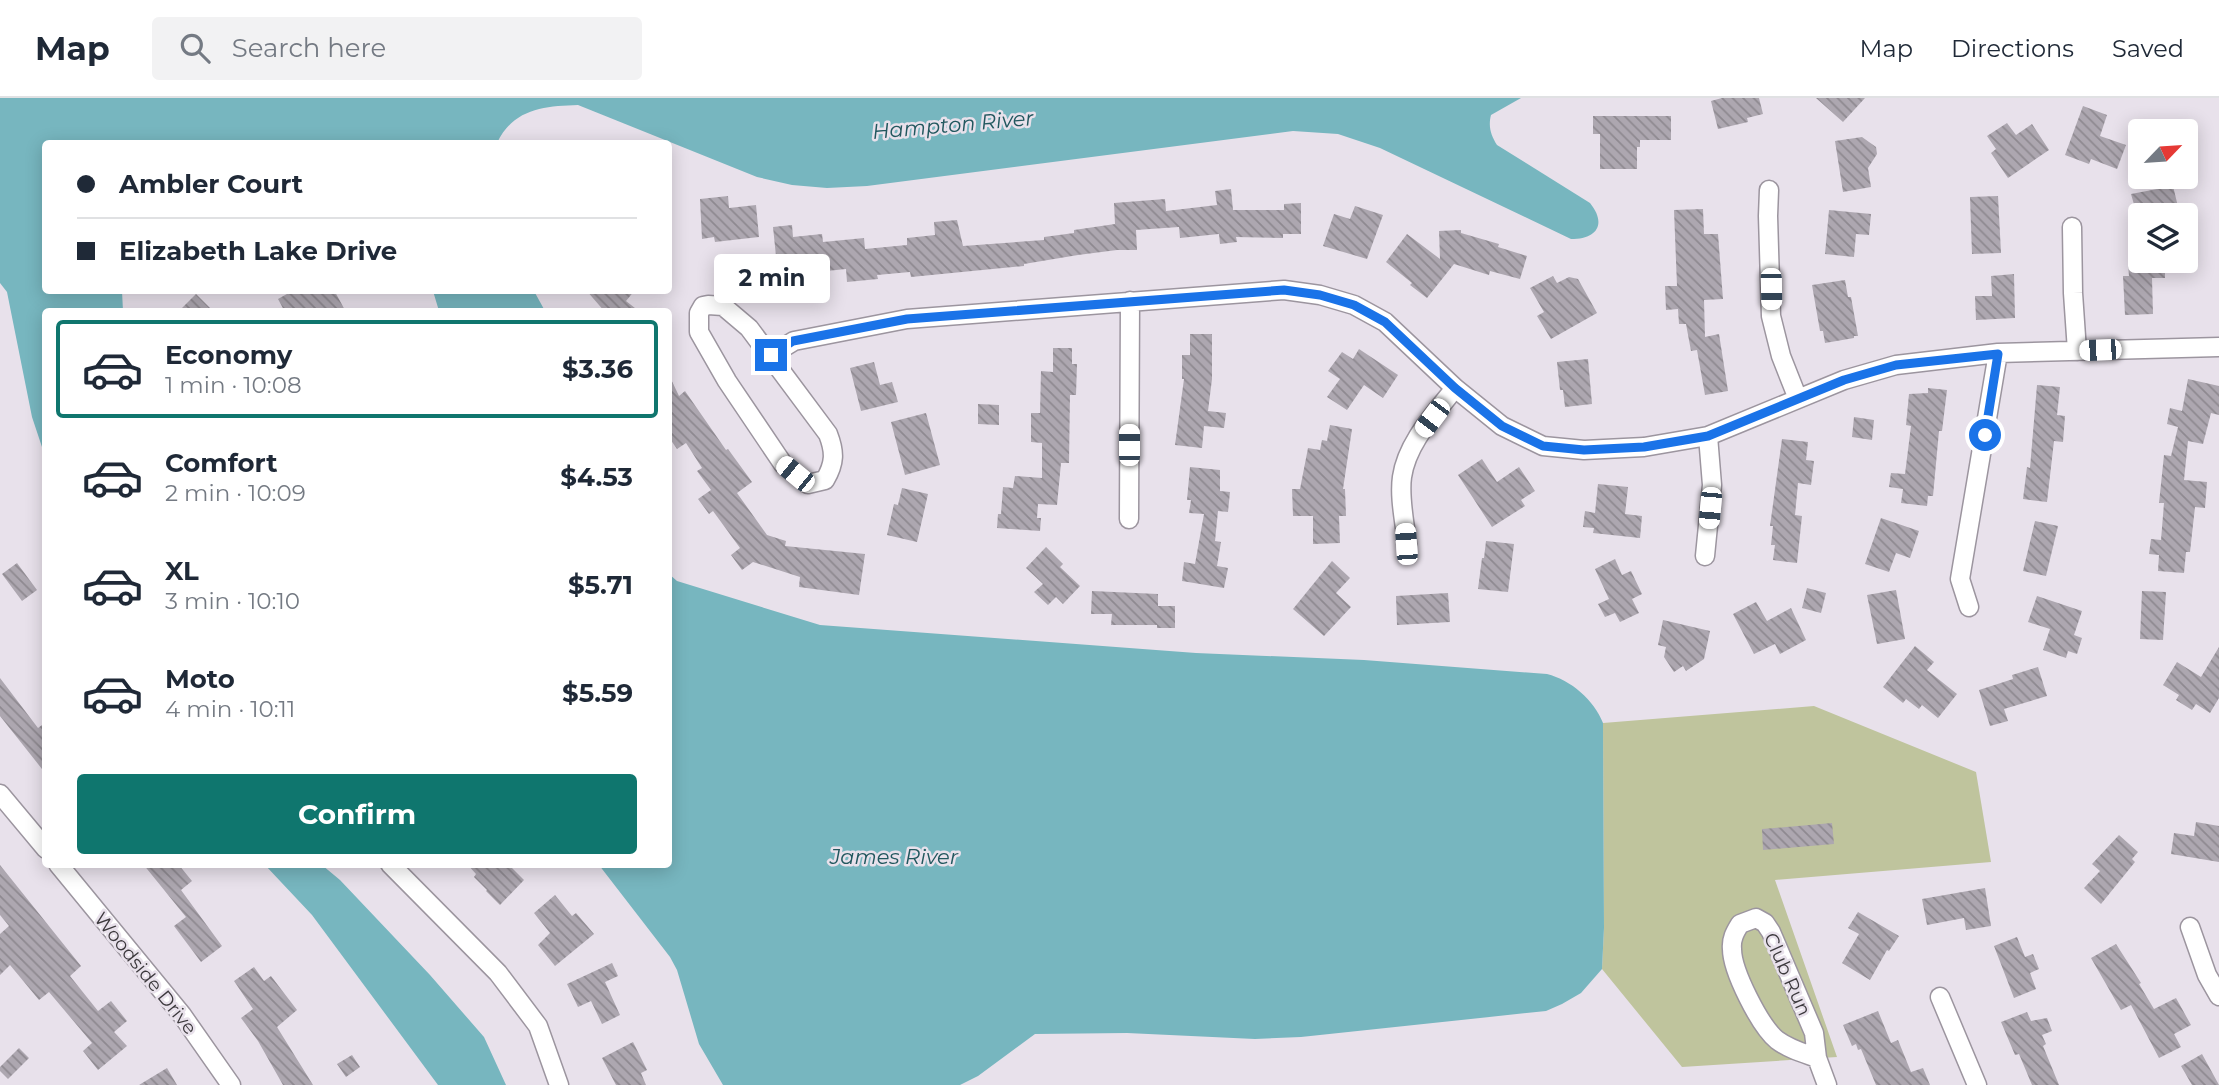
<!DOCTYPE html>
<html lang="en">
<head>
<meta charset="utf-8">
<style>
	:root { --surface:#fff; --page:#f2f2f3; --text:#1f2937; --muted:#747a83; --line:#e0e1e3; --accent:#0f766e }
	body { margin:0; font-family:Montserrat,sans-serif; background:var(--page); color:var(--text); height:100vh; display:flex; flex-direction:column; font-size:26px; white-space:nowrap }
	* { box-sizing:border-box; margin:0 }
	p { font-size:23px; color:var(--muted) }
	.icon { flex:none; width:38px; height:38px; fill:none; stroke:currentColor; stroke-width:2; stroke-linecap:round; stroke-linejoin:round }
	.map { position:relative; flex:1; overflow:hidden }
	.drawer { position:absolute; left:42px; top:210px; width:630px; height:560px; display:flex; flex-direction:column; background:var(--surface); border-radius:7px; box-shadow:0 4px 18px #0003 }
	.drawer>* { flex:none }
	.guide { position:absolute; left:42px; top:42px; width:630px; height:154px; border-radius:7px; box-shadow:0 4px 18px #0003; display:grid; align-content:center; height:154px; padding:0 35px; background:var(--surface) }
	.needle { width:46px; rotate:65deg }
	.tools { position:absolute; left:2128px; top:21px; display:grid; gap:14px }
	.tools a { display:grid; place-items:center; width:70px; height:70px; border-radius:7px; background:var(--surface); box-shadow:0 4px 18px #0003; font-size:35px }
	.end { position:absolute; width:32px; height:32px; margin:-16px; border:9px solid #1a73e8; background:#fff; box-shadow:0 0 0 4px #fff }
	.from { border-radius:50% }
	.bubble { position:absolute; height:49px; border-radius:7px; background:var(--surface); box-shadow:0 4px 18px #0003; font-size:23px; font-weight:700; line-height:49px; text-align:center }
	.car { position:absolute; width:21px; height:42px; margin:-21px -10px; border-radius:9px; box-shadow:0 0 5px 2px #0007; background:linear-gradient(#fff 24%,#345 0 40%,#fff 0 76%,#345 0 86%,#fff 0) }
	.guide b { display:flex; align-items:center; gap:24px; height:66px; font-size:26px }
	.guide b+b { border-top:2px solid var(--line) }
	.guide i { width:18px; height:18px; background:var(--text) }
	ul { padding:12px 0 0; list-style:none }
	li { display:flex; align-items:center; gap:21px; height:98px; margin:0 14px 10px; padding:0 21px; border:4px solid transparent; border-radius:7px }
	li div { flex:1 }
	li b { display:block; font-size:26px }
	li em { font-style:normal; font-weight:700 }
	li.selected { border-color:var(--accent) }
	li>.icon { width:63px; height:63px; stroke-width:1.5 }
	.cta { display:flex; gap:14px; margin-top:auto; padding:14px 35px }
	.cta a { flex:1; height:80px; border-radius:7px; background:var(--accent); color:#fff; font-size:28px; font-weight:700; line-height:80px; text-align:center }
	header { display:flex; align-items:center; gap:42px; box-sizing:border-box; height:98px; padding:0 35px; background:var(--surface); border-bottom:2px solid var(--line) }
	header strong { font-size:33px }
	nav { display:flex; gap:38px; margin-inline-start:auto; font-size:24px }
	.search { width:490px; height:63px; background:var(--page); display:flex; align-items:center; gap:18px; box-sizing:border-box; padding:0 24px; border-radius:7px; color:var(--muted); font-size:26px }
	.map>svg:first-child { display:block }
</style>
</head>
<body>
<header>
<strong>Map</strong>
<div class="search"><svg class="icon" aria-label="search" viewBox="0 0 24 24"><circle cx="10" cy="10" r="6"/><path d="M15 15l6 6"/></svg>Search here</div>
<nav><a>Map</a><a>Directions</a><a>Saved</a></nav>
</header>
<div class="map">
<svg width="2219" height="987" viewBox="0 0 2219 987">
	<defs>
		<pattern id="building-back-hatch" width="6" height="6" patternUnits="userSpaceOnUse" patternTransform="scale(1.75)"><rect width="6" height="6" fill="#ada7b0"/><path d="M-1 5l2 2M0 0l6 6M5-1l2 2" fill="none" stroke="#8e8990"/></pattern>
	</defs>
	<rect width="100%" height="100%" fill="#e8e1eb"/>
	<path fill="#bfc49d" d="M 1814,608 L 1976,674 L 1991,764 L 1775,782 L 1837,959 L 1682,969 L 1602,871 L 1604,830 L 1603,625 Z"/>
	<path fill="#77b6bf" d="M 0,0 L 1521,0 L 1491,17 C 1488,29 1491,37 1497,47 L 1590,105 C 1607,126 1597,141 1571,141 L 1380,50 L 1338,36 L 1293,33 L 867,88 L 827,90 L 792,87 L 757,79 L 578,7 C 544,8 513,11 497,45 L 46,46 L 46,192 L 122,193 L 123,213 L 46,214 L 45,358 L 32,319 L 7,194 L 0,185 Z
		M 433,193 L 534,193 L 545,213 L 439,213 Z
		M 669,476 L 677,483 L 820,527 L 1196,555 L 1364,562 L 1547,576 C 1571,582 1594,602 1603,625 L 1604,830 L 1602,871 L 1581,895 L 1562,906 L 1546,913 L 1301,939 L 1255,941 L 1127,935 L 1035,936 L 978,978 L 960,987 L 723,987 L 699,946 L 677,872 L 670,859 L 599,767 L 668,766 Z
		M 265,767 L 322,767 L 340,782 L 430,877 L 484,939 L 506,987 L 438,987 L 312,817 Z"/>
	<path fill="url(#building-back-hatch)" d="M 1722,0 L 1759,0 L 1763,16 L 1747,20 L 1748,24 L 1718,31 L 1711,3 Z
		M 1816,0 L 1865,0 L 1843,24 Z
		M 2083,8 L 2107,17 L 2100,38 L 2126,47 L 2117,71 L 2091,61 L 2089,66 L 2065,57 Z
		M 1593,18 L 1671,18 L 1671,42 L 1640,42 L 1640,49 L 1637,49 L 1637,71 L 1600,71 L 1600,36 L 1593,36 Z
		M 2007,25 L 2016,37 L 2032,26 L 2049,52 L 2008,80 L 1991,55 L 1996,51 L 1987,38 Z
		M 1862,39 L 1876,49 L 1877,56 L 1868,70 L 1871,89 L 1843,94 L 1835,43 Z
		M 2173,88 L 2180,117 L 2137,117 L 2131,96 Z
		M 1231,91 L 1233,112 L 1284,112 L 1284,106 L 1301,105 L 1301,136 L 1283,136 L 1283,140 L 1236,139 L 1237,144 L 1220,146 L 1219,136 L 1180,140 L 1179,129 L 1136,132 L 1137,152 L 1117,152 L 1078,157 L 1024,166 L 1024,168 L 911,179 L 910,174 L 877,177 L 878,181 L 847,184 L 846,171 L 797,176 L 799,195 L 780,197 L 773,129 L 792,127 L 793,139 L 822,136 L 823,144 L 864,140 L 865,151 L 907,147 L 907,140 L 935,137 L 934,124 L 957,122 L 963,148 L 1044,142 L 1044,139 L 1074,135 L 1074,132 L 1115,126 L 1114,105 L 1165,101 L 1166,113 L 1217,107 L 1215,93 Z
		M 728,98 L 729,110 L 756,107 L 759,139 L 715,144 L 714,139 L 702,141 L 700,101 Z
		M 1998,98 L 2001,155 L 1972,156 L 1970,99 Z
		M 1355,108 L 1383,117 L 1367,161 L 1323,148 L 1334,116 L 1350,121 Z
		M 1703,111 L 1704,136 L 1718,136 L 1723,201 L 1704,202 L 1705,239 L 1719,236 L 1728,293 L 1705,297 L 1697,252 L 1691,253 L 1686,226 L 1679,226 L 1678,211 L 1666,212 L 1665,188 L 1677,188 L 1674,112 Z
		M 1829,112 L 1871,116 L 1869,137 L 1856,136 L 1854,159 L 1825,156 Z
		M 1461,132 L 1461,135 L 1499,146 L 1498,149 L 1527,158 L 1520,181 L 1490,173 L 1489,177 L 1454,166 L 1427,200 L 1410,187 L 1412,185 L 1386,164 L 1407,136 L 1440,161 L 1439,133 Z
		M 2128,166 L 2165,166 L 2165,180 L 2152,180 L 2153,216 L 2125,217 L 2123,178 L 2129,178 Z
		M 2014,176 L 2015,220 L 1976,222 L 1975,198 L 1992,198 L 1991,178 Z
		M 1553,178 L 1557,185 L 1569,179 L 1578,181 L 1597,215 L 1551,241 L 1537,218 L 1544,214 L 1530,190 Z
		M 1845,182 L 1848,199 L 1851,199 L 1858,238 L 1854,238 L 1854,240 L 1825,245 L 1823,233 L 1820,233 L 1812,187 Z
		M 294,192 L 334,192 L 346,214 L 285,214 L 278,201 Z
		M 586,192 L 635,192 L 626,203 L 640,214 L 605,214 Z
		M 196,196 L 214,214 L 178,214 Z
		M 1190,236 L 1212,236 L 1212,281 L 1208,313 L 1226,315 L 1224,330 L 1204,328 L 1202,350 L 1175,347 L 1184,281 L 1182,281 L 1182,257 L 1190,257 Z
		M 1053,250 L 1072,250 L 1072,266 L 1077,266 L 1076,297 L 1070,297 L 1069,365 L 1061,365 L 1057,407 L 1038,406 L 1037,420 L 1041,420 L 1040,433 L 997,430 L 998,416 L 1001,416 L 1003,389 L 1013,390 L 1015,378 L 1042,380 L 1042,345 L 1031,344 L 1031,315 L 1040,315 L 1041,273 L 1053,274 Z
		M 1359,251 L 1398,277 L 1383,300 L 1364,287 L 1347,312 L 1327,299 L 1340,281 L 1328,273 L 1342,254 L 1353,261 Z
		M 1588,261 L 1592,306 L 1565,309 L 1563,292 L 1560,292 L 1557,264 Z
		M 874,264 L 880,287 L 892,284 L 898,304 L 861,313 L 850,270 Z
		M 668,275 L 679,298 L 685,293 L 726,352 L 728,351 L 752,384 L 737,395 L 767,437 L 786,443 L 785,448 L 865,456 L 859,497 L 799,489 L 800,479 L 753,464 L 742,472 L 731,457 L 740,450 L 713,413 L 709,416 L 698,401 L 711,392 L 697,373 L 702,370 L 686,345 L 677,351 L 668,338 Z
		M 2188,281 L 2219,288 L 2219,317 L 2211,315 L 2203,346 L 2188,343 L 2184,382 L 2207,384 L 2205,410 L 2195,409 L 2190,454 L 2186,454 L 2184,475 L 2158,473 L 2159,457 L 2149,456 L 2151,441 L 2161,442 L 2164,405 L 2159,405 L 2164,357 L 2171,358 L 2178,329 L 2167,326 L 2170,310 L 2182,313 Z
		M 2037,287 L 2060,289 L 2057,317 L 2065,318 L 2063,344 L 2054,343 L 2047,404 L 2023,401 L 2027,369 L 2030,370 Z
		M 1928,290 L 1947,292 L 1942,333 L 1939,333 L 1933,398 L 1928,398 L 1927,408 L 1901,405 L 1903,391 L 1889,389 L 1891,375 L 1905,376 L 1911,328 L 1906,327 L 1909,296 L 1928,295 Z
		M 978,306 L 999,307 L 999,327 L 978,326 Z
		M 926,315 L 940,367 L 905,377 L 891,324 Z
		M 1854,319 L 1874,322 L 1872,342 L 1852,339 Z
		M 1330,327 L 1352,331 L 1343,391 L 1345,391 L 1346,418 L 1339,418 L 1340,445 L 1313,446 L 1313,418 L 1293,418 L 1292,391 L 1300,391 L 1308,350 L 1320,352 L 1322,342 L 1327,343 Z
		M 1782,341 L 1808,344 L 1806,362 L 1814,363 L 1811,387 L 1798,385 L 1795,417 L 1802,418 L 1797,465 L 1773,462 L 1775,447 L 1771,447 L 1773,428 L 1770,428 Z
		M 1482,361 L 1497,384 L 1519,369 L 1535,393 L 1521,402 L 1525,408 L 1492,429 L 1458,377 Z
		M 1190,369 L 1220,372 L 1220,393 L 1230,394 L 1228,414 L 1218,413 L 1215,443 L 1221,444 L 1217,468 L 1228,470 L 1224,490 L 1182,483 L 1184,464 L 1195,466 L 1204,416 L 1189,415 L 1191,402 L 1187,402 Z
		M 1598,386 L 1628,389 L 1625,416 L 1642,418 L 1640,440 L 1593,435 L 1594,430 L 1583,429 L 1585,413 L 1595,415 Z
		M 902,390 L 928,396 L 917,444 L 887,437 L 894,406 L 898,407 Z
		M 1881,420 L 1919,433 L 1910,460 L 1896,455 L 1889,474 L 1865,466 Z
		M 2035,423 L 2058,428 L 2046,478 L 2023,473 Z
		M 1486,443 L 1514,446 L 1508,494 L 1478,491 L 1482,460 L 1484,460 Z
		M 1046,449 L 1063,466 L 1060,469 L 1080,488 L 1063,506 L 1056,499 L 1048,507 L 1034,494 L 1043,486 L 1026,470 Z
		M 1615,461 L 1622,477 L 1631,473 L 1642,496 L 1632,501 L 1639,515 L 1620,524 L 1615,515 L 1605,519 L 1598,506 L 1609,501 L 1595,471 Z
		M 1332,463 L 1350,480 L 1336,495 L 1351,509 L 1324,538 L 1293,511 Z
		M 17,465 L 37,492 L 22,503 L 2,476 Z
		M 1807,490 L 1826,495 L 1821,515 L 1802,510 Z
		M 1896,492 L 1905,541 L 1877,546 L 1867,497 Z
		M 1092,493 L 1158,496 L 1158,508 L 1175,508 L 1175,530 L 1157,530 L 1157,527 L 1111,527 L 1112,516 L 1091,516 Z
		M 2142,493 L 2166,494 L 2163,542 L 2140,541 Z
		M 1448,495 L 1450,524 L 1397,527 L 1396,498 Z
		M 2037,498 L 2082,513 L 2074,537 L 2082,540 L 2077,556 L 2068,553 L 2066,560 L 2043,552 L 2050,531 L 2028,524 Z
		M 1756,504 L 1767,523 L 1791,510 L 1806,542 L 1780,556 L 1775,546 L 1754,556 L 1733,516 Z
		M 1663,522 L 1710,533 L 1704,561 L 1686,573 L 1683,568 L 1674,574 L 1664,559 L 1666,549 L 1658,547 Z
		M 1915,548 L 1934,564 L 1927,572 L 1957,596 L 1938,620 L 1922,607 L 1919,611 L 1906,601 L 1903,605 L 1883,589 Z
		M 2219,549 L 2219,600 L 2210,615 L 2196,606 L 2192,612 L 2176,602 L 2179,597 L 2163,587 L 2177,564 L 2201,579 Z
		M 2038,569 L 2047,598 L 2004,611 L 2008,623 L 1990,628 L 1979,592 L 2013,581 L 2012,577 Z
		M 0,580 L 38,630 L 46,624 L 46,676 L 0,618 Z
		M 2196,724 L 2219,728 L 2219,764 L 2171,756 L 2174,735 L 2194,738 Z
		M 1832,725 L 1834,746 L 1763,752 L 1762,731 Z
		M 2119,737 L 2138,754 L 2132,761 L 2135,764 L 2101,806 L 2084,790 L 2100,773 L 2092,766 Z
		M 143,766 L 178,766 L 192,783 L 181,792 L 222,848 L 201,864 L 174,828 L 186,819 Z
		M 467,766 L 508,766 L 524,782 L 500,807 L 486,793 L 487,792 L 474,779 L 476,776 Z
		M 0,767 L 81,868 L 70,878 L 98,913 L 111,903 L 127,923 L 114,934 L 127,948 L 98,972 L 83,953 L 92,945 L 49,894 L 39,902 L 10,867 L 0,877 L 0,836 L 9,828 L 0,817 Z
		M 1985,790 L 1991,828 L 1966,832 L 1964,820 L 1927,827 L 1922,801 Z
		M 555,797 L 572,818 L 576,815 L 594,836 L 555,868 L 538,847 L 550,835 L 534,815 Z
		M 1858,814 L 1899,838 L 1889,853 L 1887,852 L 1870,882 L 1842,865 L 1859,836 L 1848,830 Z
		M 2017,839 L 2025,859 L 2033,856 L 2039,871 L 2030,875 L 2036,891 L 2014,900 L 1994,848 Z
		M 2116,846 L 2141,885 L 2139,886 L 2154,911 L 2176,900 L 2191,927 L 2174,936 L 2181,949 L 2159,960 L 2131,907 L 2121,912 L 2091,860 Z
		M 612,865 L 618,878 L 605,884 L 620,917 L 602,926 L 591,903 L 578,909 L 567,886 Z
		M 254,869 L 264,883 L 271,878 L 297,912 L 277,929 L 313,987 L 283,987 L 258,943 L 241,920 L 253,911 L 234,883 Z
		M 1878,913 L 1891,945 L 1898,942 L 1911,974 L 1923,970 L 1930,987 L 1876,987 L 1861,951 L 1858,952 L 1856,946 L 1852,948 L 1843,927 Z
		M 2027,914 L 2031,923 L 2047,920 L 2052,933 L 2042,937 L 2046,946 L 2043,948 L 2059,987 L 2032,987 L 2019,956 L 2015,957 L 2001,924 Z
		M 633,944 L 647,972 L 641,975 L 646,987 L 616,987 L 602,960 Z
		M 19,950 L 29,960 L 8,981 L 0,973 L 0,969 Z
		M 2202,956 L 2219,987 L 2192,987 L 2181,968 Z
		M 352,957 L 360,969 L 346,979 L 337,966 Z
		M 167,970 L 177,987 L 139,987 Z"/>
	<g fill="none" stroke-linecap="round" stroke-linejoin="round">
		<g stroke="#9c959f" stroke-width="21">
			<path id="street" d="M 1769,92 L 1768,118 L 1771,218 L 1781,258 L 1798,301
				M 2072,129 L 2073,195 L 2077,253
				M 708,207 L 723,208 L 749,230 L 828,336 C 835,354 835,365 825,382 L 808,386 L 783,366 L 727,283 L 699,234 L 699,215 L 703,208 Z
				M 771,257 L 794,243 L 907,221 L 1284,192 L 1320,197 L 1354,207 L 1385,224 L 1455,290 L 1502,328 L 1543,348 L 1584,352 L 1644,349 L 1708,338 L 1844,282 L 1896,267 L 1998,255 L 2219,249
				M 1129,421 L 1130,203
				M 1407,446 C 1405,425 1399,400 1402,379 C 1407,345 1434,317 1455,290
				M 1705,458 L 1712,387 L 1708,338
				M 1969,509 L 1960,481 L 1998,255
				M 0,696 L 46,751
				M 58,766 L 182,917 L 231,987
				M 390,766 L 498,875 L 538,928 L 559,987
				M 2190,829 L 2207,877 L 2219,898
				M 1940,899 L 1977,987
				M 1817,960 C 1803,955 1789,951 1777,942 C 1760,928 1732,873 1732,851 C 1731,841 1735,834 1740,826 L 1756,820 L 1765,825 L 1771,834 L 1814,935 L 1817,960 L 1827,987"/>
		</g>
		<use href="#street" stroke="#fff" stroke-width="18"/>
	</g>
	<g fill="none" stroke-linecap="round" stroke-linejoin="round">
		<path stroke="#1a73e8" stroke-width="9" d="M 771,257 L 793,243 L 907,221 L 1284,192 L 1320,197 L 1354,207 L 1385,224 L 1455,290 L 1502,328 L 1543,348 L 1584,352 L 1644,349 L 1708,338 L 1844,282 L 1896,267 L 1998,256 L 1985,337"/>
	</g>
	<g text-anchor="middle" stroke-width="5" stroke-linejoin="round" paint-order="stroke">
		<g font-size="19" fill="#3c393d" stroke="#e8e1eb">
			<text transform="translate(146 875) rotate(51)" y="7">Woodside Drive</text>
			<text transform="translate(1788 876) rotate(66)" y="7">Club Run</text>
		</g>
		<g font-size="21" font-style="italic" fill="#21575e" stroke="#e8e1eb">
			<text transform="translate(953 27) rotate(-5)" y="7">Hampton River</text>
			<text x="894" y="766">James River</text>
		</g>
	</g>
</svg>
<div class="tools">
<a><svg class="needle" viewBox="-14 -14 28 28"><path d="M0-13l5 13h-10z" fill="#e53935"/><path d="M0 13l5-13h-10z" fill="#747a83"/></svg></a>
<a><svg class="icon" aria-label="layers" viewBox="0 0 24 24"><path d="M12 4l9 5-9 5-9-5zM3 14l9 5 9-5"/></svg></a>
</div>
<i class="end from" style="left:1985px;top:337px"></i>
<i class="end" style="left:771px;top:257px"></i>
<div class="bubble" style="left:714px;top:156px;width:116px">2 min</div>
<i class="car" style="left:1771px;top:191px;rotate:179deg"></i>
<i class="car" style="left:2100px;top:252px;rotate:268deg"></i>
<i class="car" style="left:1432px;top:320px;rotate:217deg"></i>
<i class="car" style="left:1129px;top:347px;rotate:0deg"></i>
<i class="car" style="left:795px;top:376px;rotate:309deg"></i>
<i class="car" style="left:1710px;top:410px;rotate:185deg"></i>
<i class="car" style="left:1406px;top:446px;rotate:356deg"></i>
<div class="guide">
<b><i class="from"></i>Ambler Court</b>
<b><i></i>Elizabeth Lake Drive</b>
</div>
<section class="drawer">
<ul>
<li class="selected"><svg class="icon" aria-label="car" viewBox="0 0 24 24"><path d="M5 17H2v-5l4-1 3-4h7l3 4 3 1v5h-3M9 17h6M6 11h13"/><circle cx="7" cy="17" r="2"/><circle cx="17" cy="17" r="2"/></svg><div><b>Economy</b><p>1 min · 10:08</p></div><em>$3.36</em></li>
<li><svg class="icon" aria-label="car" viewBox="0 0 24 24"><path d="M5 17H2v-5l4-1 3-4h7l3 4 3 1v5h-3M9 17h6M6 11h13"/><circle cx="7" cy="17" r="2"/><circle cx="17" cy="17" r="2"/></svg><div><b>Comfort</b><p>2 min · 10:09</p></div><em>$4.53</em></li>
<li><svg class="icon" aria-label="car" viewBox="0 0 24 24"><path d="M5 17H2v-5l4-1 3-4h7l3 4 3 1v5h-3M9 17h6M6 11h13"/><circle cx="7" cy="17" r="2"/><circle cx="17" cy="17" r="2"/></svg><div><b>XL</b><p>3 min · 10:10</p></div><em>$5.71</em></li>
<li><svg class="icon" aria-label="car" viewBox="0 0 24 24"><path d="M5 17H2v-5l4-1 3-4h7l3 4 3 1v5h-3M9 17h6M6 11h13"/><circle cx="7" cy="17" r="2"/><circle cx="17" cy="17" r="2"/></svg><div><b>Moto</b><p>4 min · 10:11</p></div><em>$5.59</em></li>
</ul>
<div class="cta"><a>Confirm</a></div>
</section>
</div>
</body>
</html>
